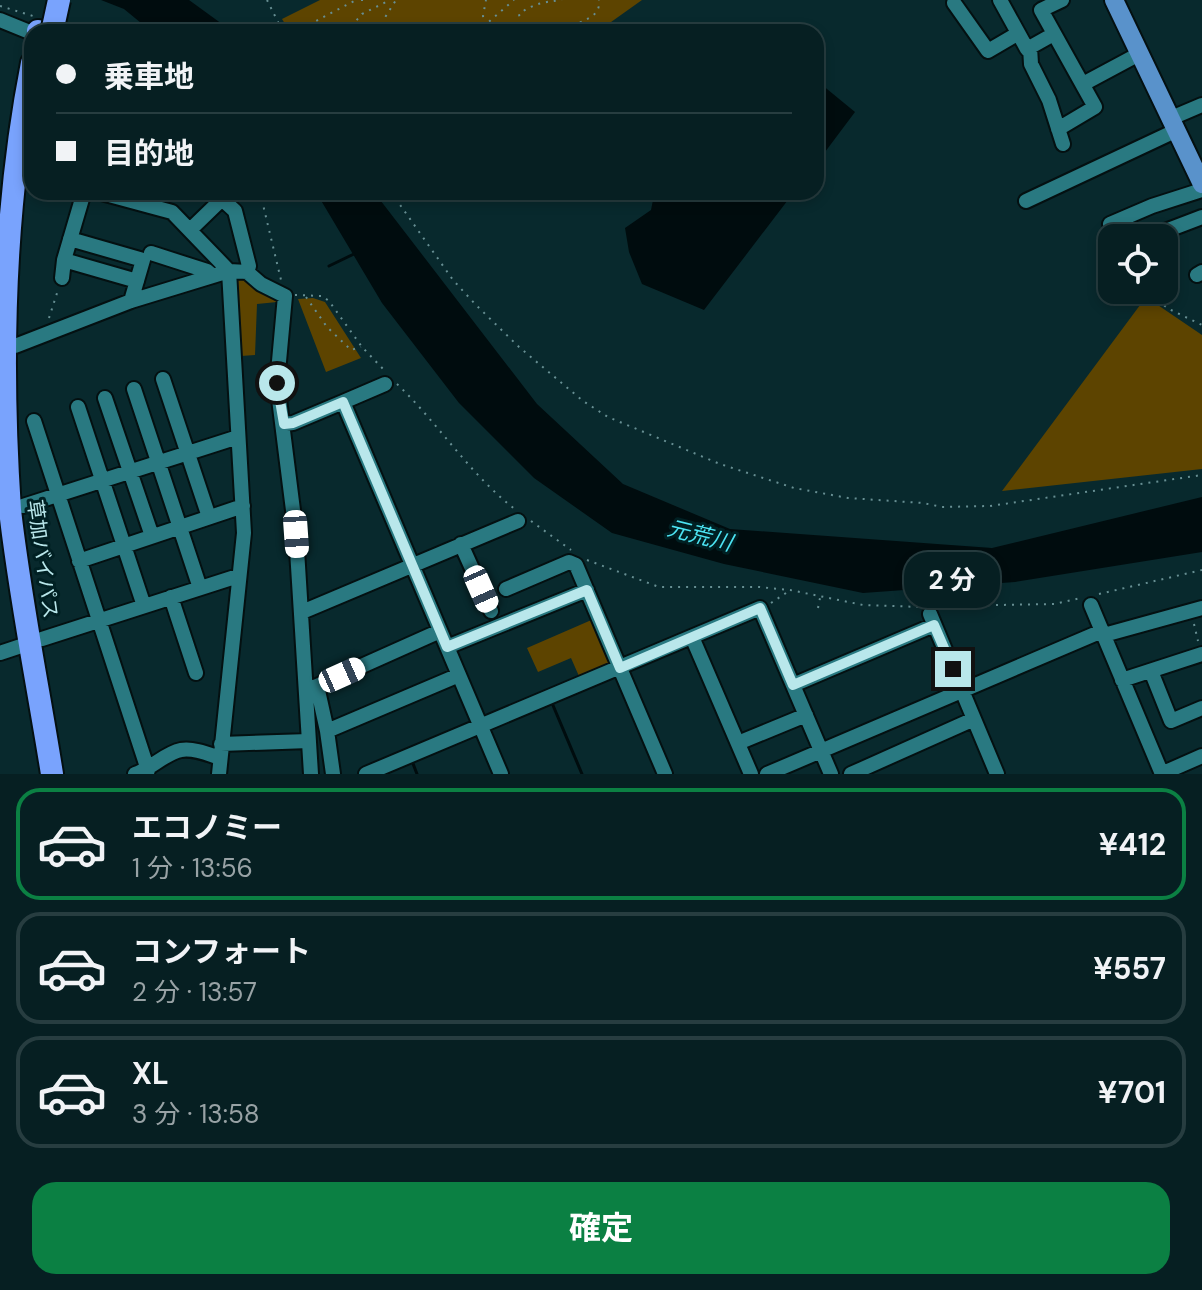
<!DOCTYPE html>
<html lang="ja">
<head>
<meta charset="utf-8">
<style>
	:root { --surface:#061f22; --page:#142c2f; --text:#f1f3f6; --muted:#98a2a5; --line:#273d40; --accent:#0b8043 }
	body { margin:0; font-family:"DM Sans","Noto Sans JP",sans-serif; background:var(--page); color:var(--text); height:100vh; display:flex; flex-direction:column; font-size:30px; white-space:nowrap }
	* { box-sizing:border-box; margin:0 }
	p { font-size:26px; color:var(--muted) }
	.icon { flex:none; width:44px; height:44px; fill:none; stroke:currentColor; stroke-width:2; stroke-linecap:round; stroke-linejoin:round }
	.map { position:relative; height:774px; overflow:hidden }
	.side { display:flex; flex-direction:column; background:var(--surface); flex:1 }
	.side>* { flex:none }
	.banner { position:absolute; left:24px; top:24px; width:800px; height:176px; border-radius:24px; box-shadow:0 4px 12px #0003,0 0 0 2px var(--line); display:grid; align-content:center; height:176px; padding:0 32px; background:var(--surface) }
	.fabs { position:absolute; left:1098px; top:224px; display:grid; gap:16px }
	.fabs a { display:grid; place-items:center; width:80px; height:80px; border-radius:16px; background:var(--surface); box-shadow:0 4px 12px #0003,0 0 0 2px var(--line); font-size:40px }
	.end { position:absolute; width:36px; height:36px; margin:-18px; border:10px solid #b9e7eb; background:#111; box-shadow:0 0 0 4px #111 }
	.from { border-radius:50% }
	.bubble { position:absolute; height:56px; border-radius:24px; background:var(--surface); box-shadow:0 4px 12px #0003,0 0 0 2px var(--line); font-size:26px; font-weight:700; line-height:56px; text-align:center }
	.car { position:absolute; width:24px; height:48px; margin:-24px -12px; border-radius:10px; box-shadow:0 0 6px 2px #0007; background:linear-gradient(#fff 24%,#345 0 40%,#fff 0 76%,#345 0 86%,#fff 0) }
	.banner b { display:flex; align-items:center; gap:28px; height:76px; font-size:30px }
	.banner b+b { border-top:2px solid var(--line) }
	.banner i { width:20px; height:20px; background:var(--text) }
	ul { padding:14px 0 0; list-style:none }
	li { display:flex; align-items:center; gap:24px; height:112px; margin:0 16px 12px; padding:0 16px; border:4px solid var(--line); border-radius:24px }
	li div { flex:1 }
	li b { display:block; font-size:30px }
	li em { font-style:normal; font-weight:700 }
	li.selected { border-color:var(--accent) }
	li>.icon { width:72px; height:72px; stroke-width:1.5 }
	.cta { display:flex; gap:16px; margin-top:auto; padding:16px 32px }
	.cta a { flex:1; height:92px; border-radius:24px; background:var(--accent); color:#fff; font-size:32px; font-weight:700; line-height:92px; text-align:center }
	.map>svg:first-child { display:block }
</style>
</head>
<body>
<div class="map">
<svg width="1202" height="774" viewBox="0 0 1202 774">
	<rect width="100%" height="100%" fill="#08292d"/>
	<path fill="#5d4400" d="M 320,0 L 642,0 L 597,32 L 290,32 L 282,19 Z
		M 237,276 L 243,277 L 277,302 L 257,304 L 255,355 L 241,356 Z
		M 1146,297 L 1202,335 L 1202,469 L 1002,491 Z
		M 313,298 L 325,302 L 361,358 L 326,372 L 298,299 Z
		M 596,618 L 618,667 L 582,683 L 571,658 L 538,672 L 527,648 Z"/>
	<path fill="#000c0e" d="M 101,0 L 189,0 L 233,32 L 152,32 L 124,9 Z
		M 816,80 L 855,112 L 816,164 Z
		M 316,192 L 374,192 L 537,404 L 623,484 L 730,529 L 992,548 L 1202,497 L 1202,552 L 1015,582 L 863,593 L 724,564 L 612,533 L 534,478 L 459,403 L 382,303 Z
		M 658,192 L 794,192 L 704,310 L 642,284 L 629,252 L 625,228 L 651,210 L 654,195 Z"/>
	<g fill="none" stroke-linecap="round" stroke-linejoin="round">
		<path stroke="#000c0e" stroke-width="3" d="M 329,266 L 354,254
			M 552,703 L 582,774
			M 412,761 L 417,774"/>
		<g stroke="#041011" stroke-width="18">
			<path id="minor" d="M 1000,0 L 1027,49 L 1052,35
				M 954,3 L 988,51 L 1017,34
				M 0,20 L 32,33
				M 1030,47 L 1031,64 L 1049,100 L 1063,144
				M 1083,84 L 1139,54
				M 1169,119 L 1202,105
				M 1058,129 L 1095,107 L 1041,10 L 1062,0
				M 98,192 L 172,212 L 229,271 L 244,533 L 219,774
				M 1026,201 L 1175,131
				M 190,230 L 222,199 L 235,211 L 249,266 L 247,272
				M 1116,238 L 1110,224 L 1152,206 L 1202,190
				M 1147,238 L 1202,217
				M 70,239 L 143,260 L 131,301
				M 151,253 L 207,271 L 213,276
				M 64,260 L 137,281
				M 1197,275 L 1202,272
				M 62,278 L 64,260 L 84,192
				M 15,346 L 131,301 L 229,271 L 247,272 L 261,284 L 285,296 L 277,383 L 296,534 L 311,774
				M 163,379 L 209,517
				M 134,389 L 200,588
				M 105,398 L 152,536
				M 343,402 L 385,384
				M 78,407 L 144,606
				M 34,421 L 148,770
				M 284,424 L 293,423 L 343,402 L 501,774
				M 23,506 L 238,437
				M 461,544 L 491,611
				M 79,561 L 243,506
				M 506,589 L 569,562 L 576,565 L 665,774
				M 171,597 L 196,673
				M 1091,605 L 1162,774
				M 302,612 L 518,521
				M 930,614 L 997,774
				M 1104,635 L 1202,608
				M 692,637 L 751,774
				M 42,639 L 238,576
				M 447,647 L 587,590
				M 0,653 L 30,643
				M 1151,671 L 1171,721 L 1202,708
				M 1122,680 L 1202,654
				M 793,685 L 934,625
				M 317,686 L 440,631
				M 306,689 L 317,686 L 327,731 L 459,675
				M 327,731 L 333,774
				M 738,743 L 806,715
				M 221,744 L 309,741
				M 135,774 C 151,769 165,753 181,750 C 194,748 208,754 220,758
				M 366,774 L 760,608 L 831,774
				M 767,774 L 1102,631
				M 851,774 L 974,719
				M 1161,774 L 1202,756"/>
		</g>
		<g stroke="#041011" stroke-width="22">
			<path id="major" d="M 1114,0 L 1202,184"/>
		</g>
		<g stroke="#041011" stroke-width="26">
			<path id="highway" d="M 38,32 L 38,31
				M 32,63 C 3,210 0,360 10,510 C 20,598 38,686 52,774"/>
		</g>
		<path stroke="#678f93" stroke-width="2" stroke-dasharray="2 6" stroke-linecap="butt" d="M 267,0 L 283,32
			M 361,0 L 365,0
			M 0,6 L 33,16
			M 484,25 L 483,16 L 486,0
			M 70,27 L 81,32
			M 295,32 L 356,0
			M 346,32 L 362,14 L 390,0
			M 381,32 L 384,19 L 396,0
			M 477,32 L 514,0
			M 522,32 L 519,14 C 534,3 545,2 562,0
			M 567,32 C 578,18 601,21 599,0
			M 260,192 L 281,280
			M 391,192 L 453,280 L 476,305 L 519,347 L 583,401 L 608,417 L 720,464 L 794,488 L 848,498 L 923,503 L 942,507 L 990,506 L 1202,475
			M 1145,291 L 1169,309 L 1202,325
			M 295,295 L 322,296 L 329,301 L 362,347 L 385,371
			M 306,297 L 327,327 L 351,350 L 361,347
			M 49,318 L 58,290
			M 397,384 C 439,424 470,475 516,510
			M 531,521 L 571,550
			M 587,560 L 659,587 L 759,587 L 790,590 L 863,605 L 921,607
			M 1099,594 L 1202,570
			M 771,603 L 789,591
			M 940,606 L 1054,604 L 1081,598
			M 818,608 L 820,598
			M 1194,624 L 1198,641"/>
		<use href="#minor" stroke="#297981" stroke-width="14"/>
		<use href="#major" stroke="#5992cb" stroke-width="18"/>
		<use href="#highway" stroke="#79a3fd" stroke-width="22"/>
		<g stroke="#041011" stroke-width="26" stroke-linecap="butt">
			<path id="highway-bridge" d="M 52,32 L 59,0"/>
		</g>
		<use href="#highway-bridge" stroke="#79a3fd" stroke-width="22"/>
	</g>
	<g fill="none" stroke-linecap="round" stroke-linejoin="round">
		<path stroke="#b9e7eb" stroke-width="10" d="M 277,383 L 284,424 L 293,423 L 343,402 L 447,647 L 587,590 L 620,668 L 760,608 L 793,685 L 934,625 L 953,669"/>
	</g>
	<g text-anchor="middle" stroke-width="6" stroke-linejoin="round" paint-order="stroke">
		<g font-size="20" fill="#b9e7eb" stroke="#002023">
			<text transform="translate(43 559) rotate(82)" y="7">草加バイパス</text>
		</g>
		<g font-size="22" font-style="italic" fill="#4ce4f3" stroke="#002023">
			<text transform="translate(700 535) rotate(14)" y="8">元荒川</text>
		</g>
	</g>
</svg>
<div class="fabs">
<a><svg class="icon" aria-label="locate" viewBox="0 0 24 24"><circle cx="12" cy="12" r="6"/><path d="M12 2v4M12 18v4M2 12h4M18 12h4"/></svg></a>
</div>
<i class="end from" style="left:277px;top:383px"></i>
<i class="end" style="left:953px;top:669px"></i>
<div class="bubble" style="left:904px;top:552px;width:96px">2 分</div>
<i class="car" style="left:296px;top:534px;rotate:176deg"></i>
<i class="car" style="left:481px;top:589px;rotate:156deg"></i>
<i class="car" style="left:342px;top:675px;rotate:66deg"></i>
<div class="banner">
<b><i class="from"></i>乗車地</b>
<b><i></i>目的地</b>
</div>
</div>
<section class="side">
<ul>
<li class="selected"><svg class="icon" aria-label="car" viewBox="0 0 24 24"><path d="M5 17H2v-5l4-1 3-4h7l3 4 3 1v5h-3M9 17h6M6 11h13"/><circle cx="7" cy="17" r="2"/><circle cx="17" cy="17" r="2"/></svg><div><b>エコノミー</b><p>1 分 · 13:56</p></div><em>¥412</em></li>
<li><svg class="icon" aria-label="car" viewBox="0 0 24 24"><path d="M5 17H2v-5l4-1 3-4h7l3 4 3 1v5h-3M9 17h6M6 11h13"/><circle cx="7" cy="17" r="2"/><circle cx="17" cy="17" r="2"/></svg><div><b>コンフォート</b><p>2 分 · 13:57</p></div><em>¥557</em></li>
<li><svg class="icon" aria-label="car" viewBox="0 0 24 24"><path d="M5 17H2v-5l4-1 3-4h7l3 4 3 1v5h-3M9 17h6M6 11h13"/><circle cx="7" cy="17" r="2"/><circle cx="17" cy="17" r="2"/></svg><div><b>XL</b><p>3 分 · 13:58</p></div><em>¥701</em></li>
</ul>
<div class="cta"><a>確定</a></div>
</section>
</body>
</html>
